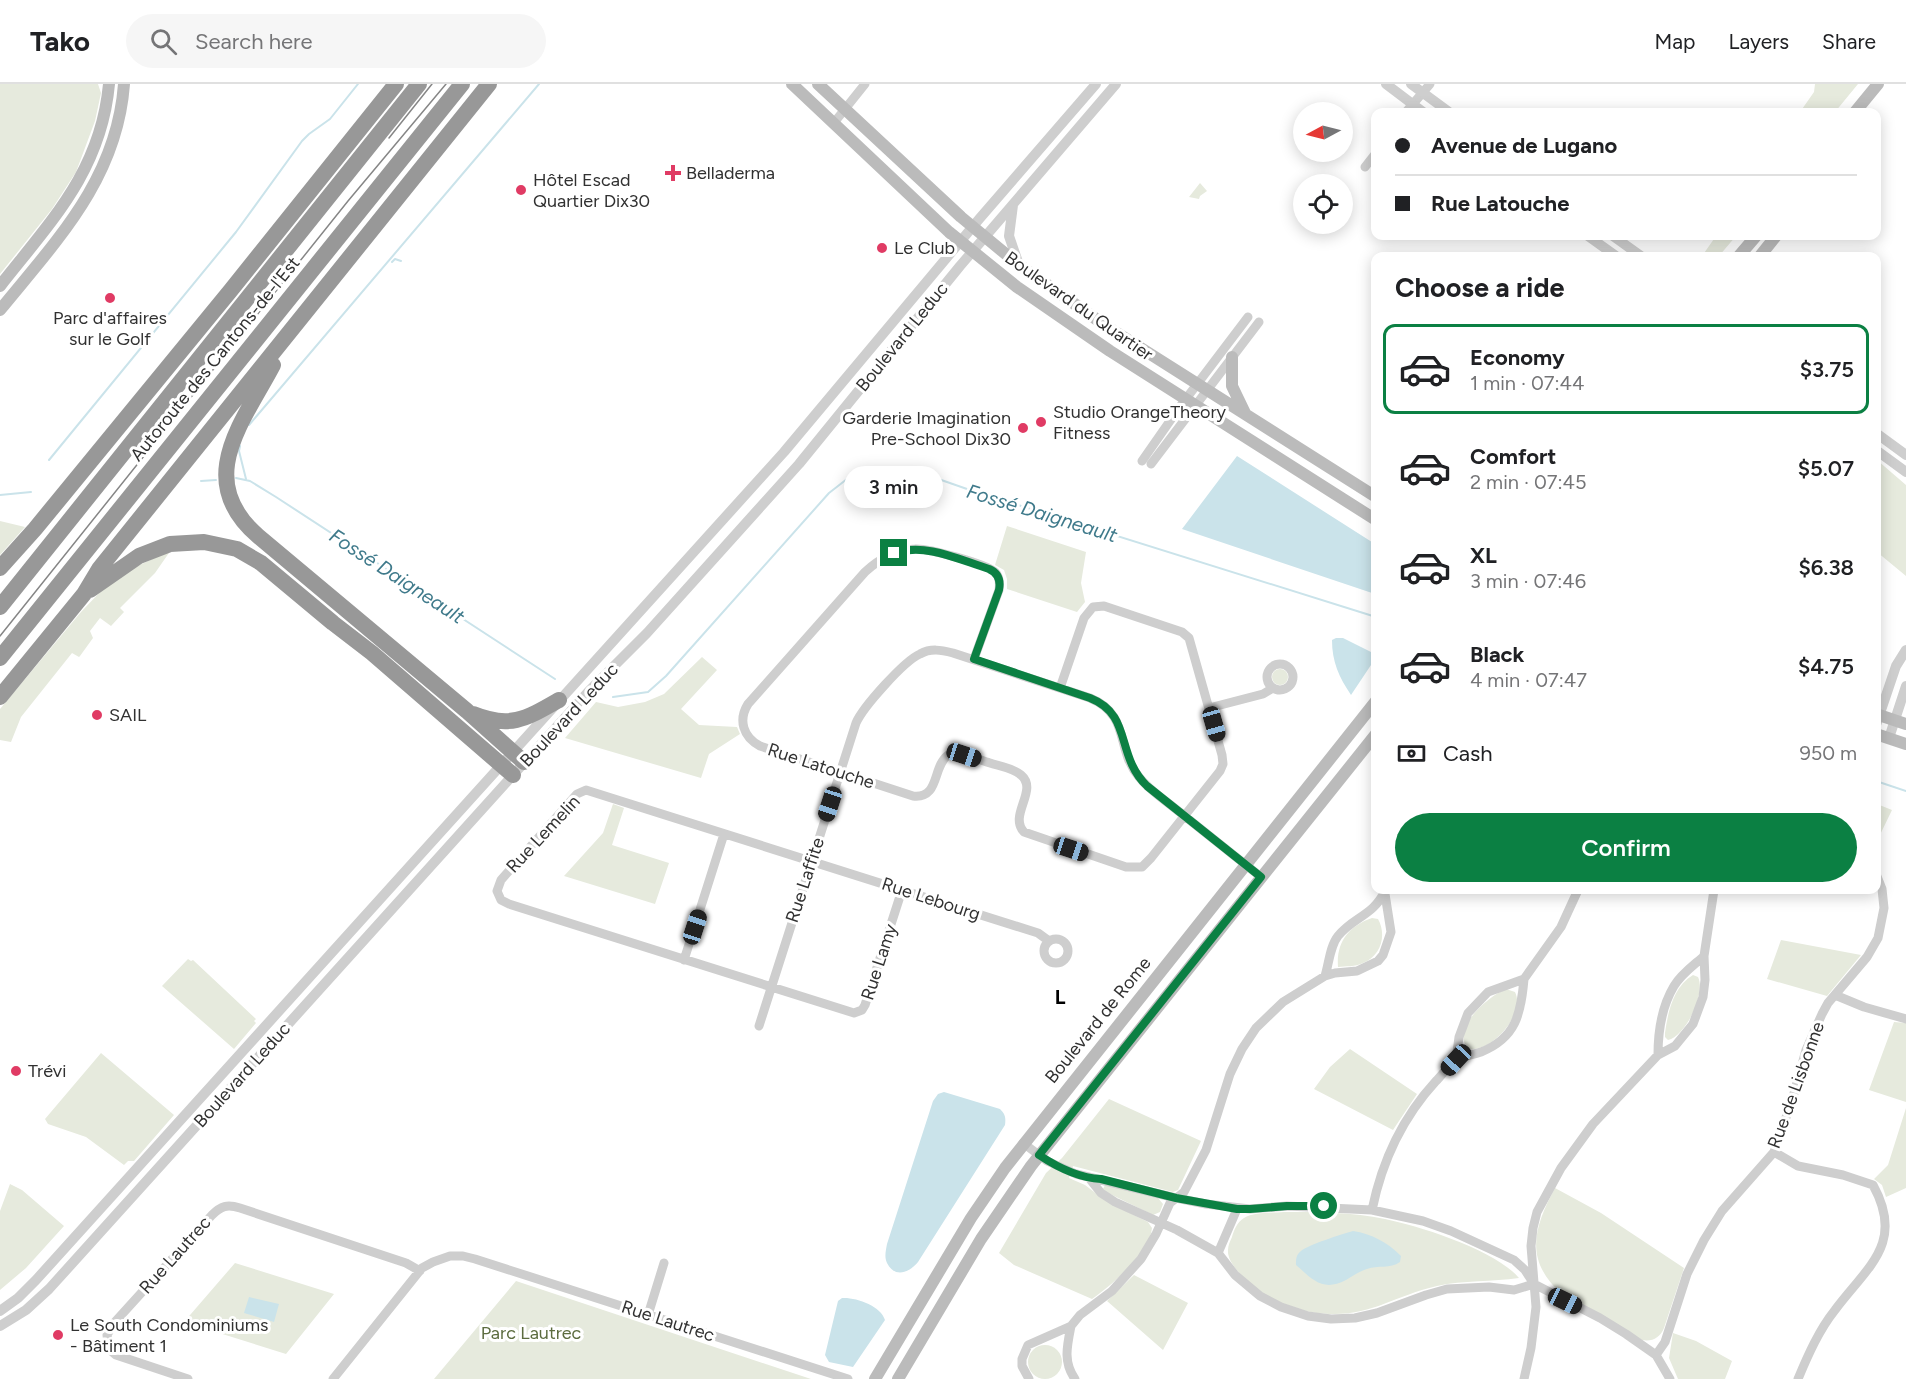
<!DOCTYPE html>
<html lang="en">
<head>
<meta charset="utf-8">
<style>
	:root { --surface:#fff; --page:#f6f6f6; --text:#202124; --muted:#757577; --line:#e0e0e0; --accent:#0b8043 }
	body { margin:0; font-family:Figtree,sans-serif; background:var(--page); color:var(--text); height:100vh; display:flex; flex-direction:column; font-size:22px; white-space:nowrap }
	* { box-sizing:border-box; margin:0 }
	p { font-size:20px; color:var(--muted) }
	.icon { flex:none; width:33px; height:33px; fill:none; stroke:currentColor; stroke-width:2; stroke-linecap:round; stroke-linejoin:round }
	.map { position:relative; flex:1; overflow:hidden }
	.drawer { position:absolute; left:1371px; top:168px; width:510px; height:642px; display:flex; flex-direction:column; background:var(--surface); border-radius:12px; box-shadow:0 3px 15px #0003 }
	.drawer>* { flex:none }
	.banner { position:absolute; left:1371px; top:24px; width:510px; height:132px; border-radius:12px; box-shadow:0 3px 15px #0003; display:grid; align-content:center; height:132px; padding:0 24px; background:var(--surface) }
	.needle { width:39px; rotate:263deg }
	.controls { position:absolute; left:1293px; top:18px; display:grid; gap:12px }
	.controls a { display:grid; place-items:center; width:60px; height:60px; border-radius:50%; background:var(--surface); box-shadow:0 3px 15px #0003; font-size:30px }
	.end { position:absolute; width:27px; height:27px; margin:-14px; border:8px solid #0b8043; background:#fff; box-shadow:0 0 0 3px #fff }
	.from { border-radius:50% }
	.bubble { position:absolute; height:42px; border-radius:21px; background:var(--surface); box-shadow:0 3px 15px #0003; font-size:20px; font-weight:600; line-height:42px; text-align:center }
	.car { position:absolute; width:18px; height:36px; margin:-18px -9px; border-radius:8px; box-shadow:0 0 4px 2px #0007; background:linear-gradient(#222 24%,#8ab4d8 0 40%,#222 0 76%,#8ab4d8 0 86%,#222 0) }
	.banner b { display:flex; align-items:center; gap:21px; height:57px; font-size:22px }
	.banner b+b { border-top:2px solid var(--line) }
	.banner i { width:15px; height:15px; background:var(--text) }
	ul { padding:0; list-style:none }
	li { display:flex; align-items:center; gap:18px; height:90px; margin:0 12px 9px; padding:0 12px; border:3px solid transparent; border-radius:12px }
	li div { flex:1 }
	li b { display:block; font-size:22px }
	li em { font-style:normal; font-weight:600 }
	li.current { border-color:var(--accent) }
	li>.icon { width:54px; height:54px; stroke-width:1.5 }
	h2 { padding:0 24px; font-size:27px; line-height:72px }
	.pay { display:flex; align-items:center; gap:15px; height:66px; padding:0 24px; font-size:22px }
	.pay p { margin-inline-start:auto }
	.button { display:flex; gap:12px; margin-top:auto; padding:12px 24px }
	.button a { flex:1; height:69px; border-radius:36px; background:var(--accent); color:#fff; font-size:24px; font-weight:600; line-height:69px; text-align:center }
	header { display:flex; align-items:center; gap:36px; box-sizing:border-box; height:84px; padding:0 30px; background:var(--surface); border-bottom:2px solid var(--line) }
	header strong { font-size:28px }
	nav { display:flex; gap:33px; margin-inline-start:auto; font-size:21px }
	.search { width:420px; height:54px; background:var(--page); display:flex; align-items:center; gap:15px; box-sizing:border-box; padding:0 21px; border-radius:33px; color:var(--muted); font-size:22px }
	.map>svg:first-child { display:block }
</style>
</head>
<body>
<header>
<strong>Tako</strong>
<div class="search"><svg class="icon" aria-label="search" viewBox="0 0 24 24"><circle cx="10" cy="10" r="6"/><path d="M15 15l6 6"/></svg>Search here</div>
<nav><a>Map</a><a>Layers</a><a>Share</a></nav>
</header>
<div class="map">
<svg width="1906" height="1295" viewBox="0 0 1906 1295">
	<rect width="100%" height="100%" fill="#fff"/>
	<path fill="#e6eadd" d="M 0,0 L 98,0 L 101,9 L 95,37 L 76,88 L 52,125 L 0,190 Z
		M 1815,0 L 1858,0 L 1835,28 L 1800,28 L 1814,8 Z
		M 1200,99 L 1207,107 L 1200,112 L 1199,115 L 1189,113 Z
		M 1716,152 L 1736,152 L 1719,172 L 1702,172 Z
		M 1877,376 L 1906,401 L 1906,492 L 1877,468 Z
		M 0,437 L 25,443 L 0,471 Z
		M 1007,442 L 1086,468 L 1081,499 L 1085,518 L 1077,528 L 1007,505 L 1007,495 L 1004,486 L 995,481 Z
		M 171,466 L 155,489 L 120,524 L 124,528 L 111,542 L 100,534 L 90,547 L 93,554 L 80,572 L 79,573 L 72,569 L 21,633 L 11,658 L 0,656 L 0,625 L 81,528 L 102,506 L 125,488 Z
		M 702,573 L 717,586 L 681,625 L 699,641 L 737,643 L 740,650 L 709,670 L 701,694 L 565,654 L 596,618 L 618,623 L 645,618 L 664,610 Z
		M1272 593a8 8 0 1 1 16 0a8 8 0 1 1-16 0Z
		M 613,720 L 624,724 L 612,761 L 669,779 L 655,820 L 564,792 L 603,749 Z
		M 1877,720 L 1892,726 L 1877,757 L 1876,720 Z
		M 1372,834 L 1378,835 C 1387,851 1381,872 1363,879 C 1355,883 1346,882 1338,883 C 1336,858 1349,842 1372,834 Z
		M 1781,856 L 1861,871 L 1827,912 L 1767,895 Z
		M 188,875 L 191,877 L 193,876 L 256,935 L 254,937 L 256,939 L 234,965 L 162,902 Z
		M 1693,891 L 1698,893 C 1706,909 1686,952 1668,956 L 1665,953 L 1665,949 C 1668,928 1673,903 1693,891 Z
		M 1506,905 L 1515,908 C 1526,930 1492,968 1469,965 C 1448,946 1490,911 1506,905 Z
		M 1894,938 L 1906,939 L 1906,1018 L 1869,1006 Z
		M 1350,965 L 1417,1010 L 1393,1046 L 1314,1005 L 1330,983 Z
		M 101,969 L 174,1031 L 134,1077 L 128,1077 L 124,1081 L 86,1053 L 48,1040 L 45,1035 Z
		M 1109,1015 L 1201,1057 L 1178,1106 L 1173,1108 L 1073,1082 L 1069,1094 L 1085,1101 L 1106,1117 L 1148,1138 L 1152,1144 C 1150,1168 1111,1202 1092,1215 L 1014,1181 L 999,1169 L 1046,1089 L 1062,1074 Z
		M 1906,1024 L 1906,1104 L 1886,1113 L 1882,1101 L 1874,1095 L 1888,1081 Z
		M 10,1100 L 22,1106 L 64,1142 L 26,1184 L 0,1206 L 0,1127 Z
		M 1105,1101 L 1158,1114 L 1163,1120 L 1160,1128 L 1153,1131 L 1106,1108 L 1103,1105 Z
		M 1555,1104 L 1601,1129 L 1684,1184 L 1664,1244 C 1660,1254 1652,1258 1642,1256 L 1563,1211 C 1524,1177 1533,1145 1555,1104 Z
		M 1284,1128 C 1317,1128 1353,1128 1385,1135 C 1420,1142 1497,1167 1519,1194 C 1492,1198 1464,1196 1437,1202 C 1386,1214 1367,1237 1310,1228 C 1303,1227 1294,1226 1288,1224 C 1270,1217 1226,1186 1228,1166 C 1228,1162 1230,1157 1232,1153 C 1234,1146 1237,1138 1244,1134 C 1254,1128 1272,1129 1284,1128 Z
		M 235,1179 L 334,1210 L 286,1270 L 184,1238 Z
		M 1134,1191 L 1188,1219 L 1163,1266 L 1107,1217 Z
		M 516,1197 L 811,1295 L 434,1295 Z
		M 1673,1249 L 1696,1257 L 1732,1277 L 1725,1295 L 1678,1295 L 1669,1274 Z
		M1028 1278a17 17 0 1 1 34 0a17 17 0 1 1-34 0Z"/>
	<path fill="#cae3ea" d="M 1237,372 L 1375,460 L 1375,510 L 1182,445 Z
		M 1336,554 L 1343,554 L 1375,570 L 1375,575 L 1351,611 C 1339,593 1332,578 1332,556 Z
		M 944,1008 L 1000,1025 C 1005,1030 1006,1033 1005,1041 L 918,1178 C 910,1188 895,1195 887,1179 C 884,1173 886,1166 887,1160 L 933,1017 L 938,1010 Z
		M 1353,1147 C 1372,1150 1387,1158 1401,1172 L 1400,1178 C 1390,1185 1378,1181 1367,1185 C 1360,1187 1353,1192 1346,1196 C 1323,1208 1313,1196 1296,1181 C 1296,1175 1296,1171 1301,1167 C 1308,1161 1342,1150 1353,1147 Z
		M 249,1213 L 279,1220 L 274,1238 L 244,1229 Z
		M 842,1214 C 856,1213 881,1222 885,1236 L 853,1283 L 829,1278 L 825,1271 L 838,1217 Z"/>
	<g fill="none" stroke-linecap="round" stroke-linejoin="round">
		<path stroke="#cae3ea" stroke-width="2" d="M 392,178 L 395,175 L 401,177
			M 249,341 L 539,0
			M 240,362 L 239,367 L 246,395
			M 49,376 L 236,148 L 302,57 L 309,50 L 330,35 L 358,0
			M 236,394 L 250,397 L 276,413 L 555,595
			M 201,397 L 216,396
			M 0,411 L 31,408
			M 613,613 L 648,608 L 666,592 L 829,409 L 847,395 L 900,385 L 927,391 L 967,405 L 1376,533
			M 1876,697 L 1906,707"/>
		<path stroke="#cecece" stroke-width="9" d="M 1406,28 L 1430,0
			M 833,40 L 865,0
			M 1365,83 L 1376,69
			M 1142,377 L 1179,324 L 1248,233
			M 1151,380 L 1259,238
			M 974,575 L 999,506 C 1000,499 1000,493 995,488 C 986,480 928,464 915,465 C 896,466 879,475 865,488 L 748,620 C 738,636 743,653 760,662 L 913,712 C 940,715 932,683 948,671 C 963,668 976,675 990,679 C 999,682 1013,684 1021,691 C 1039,706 1008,731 1024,748 L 1126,783 L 1142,783 L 1151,774 L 1220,687 L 1223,680 L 1222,671 L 1189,554 L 1182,548 L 1104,522 L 1093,523 L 1084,534 L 1060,604
			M1267 593a13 13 0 1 1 26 0a13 13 0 1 1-26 0Z
			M 1209,624 L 1263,610 L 1273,604
			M 902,806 L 865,921 L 862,926 L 854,929 L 509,820 L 501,816 L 497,807 L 501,796 L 577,710 L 586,706 L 1038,849 L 1049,857
			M1044 867a12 12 0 1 1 24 0a12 12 0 1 1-24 0Z
			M 684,876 L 724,750
			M 1325,892 C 1329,879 1330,862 1338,852 C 1353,833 1373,832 1385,807
			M 1835,911 L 1864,923 L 1906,935
			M 759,942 L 856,639 C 863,623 904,577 920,570 C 931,564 941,566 953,569 L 1090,614 C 1131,631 1115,665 1139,693 C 1149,706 1165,716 1177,726 C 1205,748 1233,771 1261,793
			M 1658,971 C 1658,949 1662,922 1674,902 C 1681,890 1694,881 1704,872
			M 1456,976 L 1459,953 L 1468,929 L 1488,908 L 1524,895 L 1561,843 L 1578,806
			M 1023,1059 L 1047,1077 L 1076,1090 L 1176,1114 L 1206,1120 L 1250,1125 L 1287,1122 L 1372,1126 L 1423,1137 L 1451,1147 L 1514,1176 L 1525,1186 L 1534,1200 L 1600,1234 L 1626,1250 L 1656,1271 L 1670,1295
			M 1774,1068 L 1798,1082 L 1843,1091 L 1873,1101 C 1905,1159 1868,1182 1835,1226 C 1819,1246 1808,1271 1798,1295
			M 1089,1094 L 1101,1109 L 1115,1118 L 1177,1146 L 1218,1169 L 1235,1191 L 1260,1212 L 1281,1223 L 1308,1232 L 1331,1235 L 1355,1234 L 1377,1229 L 1426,1211 L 1447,1205 L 1489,1203 L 1514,1206 L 1534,1200
			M 1372,1126 C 1382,1077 1402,1034 1436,997 C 1442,991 1448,982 1455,977 C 1461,972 1473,971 1481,968 C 1516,954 1521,930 1524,895
			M 1218,1169 L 1237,1125
			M 648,1231 L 664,1179
			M 1071,1242 C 1067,1262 1063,1278 1075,1295
			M 1656,1271 L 1665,1258 L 1687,1190 L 1704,1156 L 1722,1127 L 1774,1068 L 1793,1013 L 1806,966 L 1822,930 L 1828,919 L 1867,873 L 1878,854 L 1884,824 L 1882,805 L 1876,790
			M 188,1295 L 116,1271 L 109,1265 L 107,1251 L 114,1239 L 212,1131 C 221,1122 227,1120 240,1124 L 406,1179 L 420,1187
			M 333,1295 L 422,1184 L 433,1178 L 450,1172 L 463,1172 L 475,1175 L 848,1295
			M 1029,1295 L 1022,1282 L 1022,1275 L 1028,1261 L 1071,1242 L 1080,1231 L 1112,1207 L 1141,1175 L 1156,1150 L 1170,1119 L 1184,1108 L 1206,1066 L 1230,990 L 1242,965 L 1256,944 L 1283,918 L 1325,892 L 1335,889 L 1357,887 L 1378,877 L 1383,871 L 1391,848 L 1385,810
			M 1524,1295 L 1531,1264 L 1536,1223 L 1531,1162 L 1533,1144 L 1537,1128 L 1561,1084 L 1593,1040 L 1658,971 L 1675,962 L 1693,940 L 1703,913 L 1705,896 L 1704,872 L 1714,806"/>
		<path stroke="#cecece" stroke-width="10" d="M 1386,0 L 1423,28
			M 1411,0 L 1449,28
			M 1013,121 L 1009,152 L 1019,181
			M 1588,152 L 1616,172
			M 1613,152 L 1641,172
			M 1876,349 L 1906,371
			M 1876,366 L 1906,388
			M 1876,641 L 1896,582 L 1906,566
			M 1889,654 L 1906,602
			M 0,1227 L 18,1214 L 36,1196 L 784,368 L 980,134 L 1096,0
			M 0,1242 L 26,1226 L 49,1205 L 588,608 L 647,549 L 799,380 L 960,182 L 1116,0"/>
		<path stroke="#bbb" stroke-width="12" d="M 792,0 L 949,148 L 1017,203 L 1110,267 L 1376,436
			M 818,0 L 961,133 L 1019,181 L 1106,242 L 1376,413
			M 1855,28 L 1878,0
			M 1739,172 L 1756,152
			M 1760,172 L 1776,152
			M 0,202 C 51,137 101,87 109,0
			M 0,226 C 57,156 117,95 124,0
			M 1232,273 L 1232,302 L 1245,329
			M 1876,630 L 1906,640
			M 1876,650 L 1906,660
			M 875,1295 L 971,1134 L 1005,1084 L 1376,617
			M 898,1295 L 981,1155 L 1031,1082 L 1376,650"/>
		<path stroke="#989898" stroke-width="16" d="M 273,281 C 243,338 193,396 258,452 L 467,627 L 524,678
			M 0,484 L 35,445 L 231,206 L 396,0
			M 90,506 L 139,472 L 170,460 L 204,458 L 237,465 L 261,479 L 333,539 L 372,569 L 513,691
			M 0,523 L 419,0
			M 0,574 L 462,0
			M 0,613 L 84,510 L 99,485 L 489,0
			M 473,630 C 510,645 526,635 559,616"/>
		<path stroke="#868686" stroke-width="1.5" d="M 389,54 L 432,0
			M 0,552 L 348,117 L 446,0"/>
	</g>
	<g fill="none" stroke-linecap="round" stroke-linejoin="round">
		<path stroke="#0b8043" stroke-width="8" d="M 894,469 C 927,459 957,475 989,485 C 998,489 1001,496 999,506 L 974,575 L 1090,614 C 1133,631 1115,671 1147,702 L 1261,793 L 1039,1071 C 1057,1083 1079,1094 1101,1095 L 1176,1114 L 1237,1125 L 1250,1125 L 1287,1122 L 1324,1122"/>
	</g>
	<g fill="#e03b64" stroke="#fff" stroke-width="2">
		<path d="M670 80h6v6h6v6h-6v6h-6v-6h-6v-6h6z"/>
		<circle cx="521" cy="106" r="6"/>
		<circle cx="882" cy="164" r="6"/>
		<circle cx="110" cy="214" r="6"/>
		<circle cx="1041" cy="338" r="6"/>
		<circle cx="1023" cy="344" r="6"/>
		<circle cx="97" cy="631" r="6"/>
		<circle cx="16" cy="987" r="6"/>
		<circle cx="58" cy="1251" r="6"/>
	</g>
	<g text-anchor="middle" stroke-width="6" stroke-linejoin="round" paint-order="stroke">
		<g font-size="18" fill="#313131" stroke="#fff" text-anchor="start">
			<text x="686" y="95">Belladerma</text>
			<text x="533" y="102">Hôtel Escad<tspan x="533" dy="21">Quartier Dix30</tspan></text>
			<text x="894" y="170">Le Club</text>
			<text x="110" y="240" text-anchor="middle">Parc d'affaires<tspan x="110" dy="21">sur le Golf</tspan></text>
			<text x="1053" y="334">Studio OrangeTheory<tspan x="1053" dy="21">Fitness</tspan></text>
			<text x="1011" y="340" text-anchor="end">Garderie Imagination<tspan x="1011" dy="21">Pre-School Dix30</tspan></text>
			<text x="109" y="637">SAIL</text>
			<text x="28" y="993">Trévi</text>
			<text x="70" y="1247">Le South Condominiums<tspan x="70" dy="21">- Bâtiment 1</tspan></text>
		</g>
		<g font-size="18" fill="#313131" stroke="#fff">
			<text transform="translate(1079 222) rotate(35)" y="6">Boulevard du Quartier</text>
			<text transform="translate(902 253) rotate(-51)" y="6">Boulevard Leduc</text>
			<text transform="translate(215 275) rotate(-51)" y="6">Autoroute des Cantons-de-l'Est</text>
			<text transform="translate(569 631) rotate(-47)" y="6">Boulevard Leduc</text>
			<text transform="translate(821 682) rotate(18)" y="6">Rue Latouche</text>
			<text transform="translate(543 750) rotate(-47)" y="6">Rue Lemelin</text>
			<text transform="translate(805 796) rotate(-72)" y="6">Rue Laffite</text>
			<text transform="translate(931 815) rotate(18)" y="6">Rue Lebourg</text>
			<text transform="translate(879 878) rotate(-72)" y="6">Rue Lamy</text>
			<text transform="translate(1098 936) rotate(-51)" y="6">Boulevard de Rome</text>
			<text transform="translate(242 991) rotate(-48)" y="6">Boulevard Leduc</text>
			<text transform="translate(1796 1001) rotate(-70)" y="6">Rue de Lisbonne</text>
			<text transform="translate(175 1171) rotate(-48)" y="6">Rue Lautrec</text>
			<text transform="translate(668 1237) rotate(18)" y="6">Rue Lautrec</text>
		</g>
		<g font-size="18" fill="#5c6c3f" stroke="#fff">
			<text x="531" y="1255">Parc Lautrec</text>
		</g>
		<g font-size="20" font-style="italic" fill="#3f7a8b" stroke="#fff">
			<text transform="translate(1042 429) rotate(17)" y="7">Fossé Daigneault</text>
			<text transform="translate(397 492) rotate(33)" y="7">Fossé Daigneault</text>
		</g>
		<g font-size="20" font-weight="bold" fill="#000" stroke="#fff">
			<text x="1060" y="920">L</text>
		</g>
	</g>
</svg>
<div class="controls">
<a><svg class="needle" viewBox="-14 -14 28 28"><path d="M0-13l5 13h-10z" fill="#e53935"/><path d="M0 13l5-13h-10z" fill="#757577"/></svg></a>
<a><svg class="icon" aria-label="locate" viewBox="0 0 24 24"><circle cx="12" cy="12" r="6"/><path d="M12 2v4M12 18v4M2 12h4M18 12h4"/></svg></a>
</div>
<i class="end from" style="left:1324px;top:1122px"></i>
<i class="end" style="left:894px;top:469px"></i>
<div class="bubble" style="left:844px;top:382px;width:99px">3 min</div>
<i class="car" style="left:1214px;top:640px;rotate:164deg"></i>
<i class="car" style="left:964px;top:671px;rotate:108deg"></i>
<i class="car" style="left:830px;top:720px;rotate:198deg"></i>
<i class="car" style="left:1071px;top:765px;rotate:108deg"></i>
<i class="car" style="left:695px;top:843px;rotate:18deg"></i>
<i class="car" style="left:1456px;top:976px;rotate:223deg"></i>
<i class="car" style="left:1565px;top:1217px;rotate:116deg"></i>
<div class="banner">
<b><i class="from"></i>Avenue de Lugano</b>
<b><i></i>Rue Latouche</b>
</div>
<section class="drawer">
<h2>Choose a ride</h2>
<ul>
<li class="current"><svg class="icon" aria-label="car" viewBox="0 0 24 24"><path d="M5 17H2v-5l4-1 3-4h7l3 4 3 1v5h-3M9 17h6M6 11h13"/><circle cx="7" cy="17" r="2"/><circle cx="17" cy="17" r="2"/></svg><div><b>Economy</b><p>1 min · 07:44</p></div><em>$3.75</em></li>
<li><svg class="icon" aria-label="car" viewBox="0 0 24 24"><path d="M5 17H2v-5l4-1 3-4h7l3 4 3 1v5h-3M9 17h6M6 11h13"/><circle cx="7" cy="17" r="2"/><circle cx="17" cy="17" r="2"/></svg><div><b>Comfort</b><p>2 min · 07:45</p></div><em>$5.07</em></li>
<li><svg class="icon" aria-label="car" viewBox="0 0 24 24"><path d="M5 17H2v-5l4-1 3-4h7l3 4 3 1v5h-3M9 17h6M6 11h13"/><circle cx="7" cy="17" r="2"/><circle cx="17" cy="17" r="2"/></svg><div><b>XL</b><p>3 min · 07:46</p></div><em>$6.38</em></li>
<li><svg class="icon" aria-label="car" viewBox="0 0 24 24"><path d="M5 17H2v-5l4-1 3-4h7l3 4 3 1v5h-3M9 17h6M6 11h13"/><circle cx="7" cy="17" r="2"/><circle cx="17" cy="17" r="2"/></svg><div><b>Black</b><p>4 min · 07:47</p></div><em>$4.75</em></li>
</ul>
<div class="pay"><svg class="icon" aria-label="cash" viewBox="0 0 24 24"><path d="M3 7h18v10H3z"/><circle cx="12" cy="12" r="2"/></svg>Cash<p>950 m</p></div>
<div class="button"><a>Confirm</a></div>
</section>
</div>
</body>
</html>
